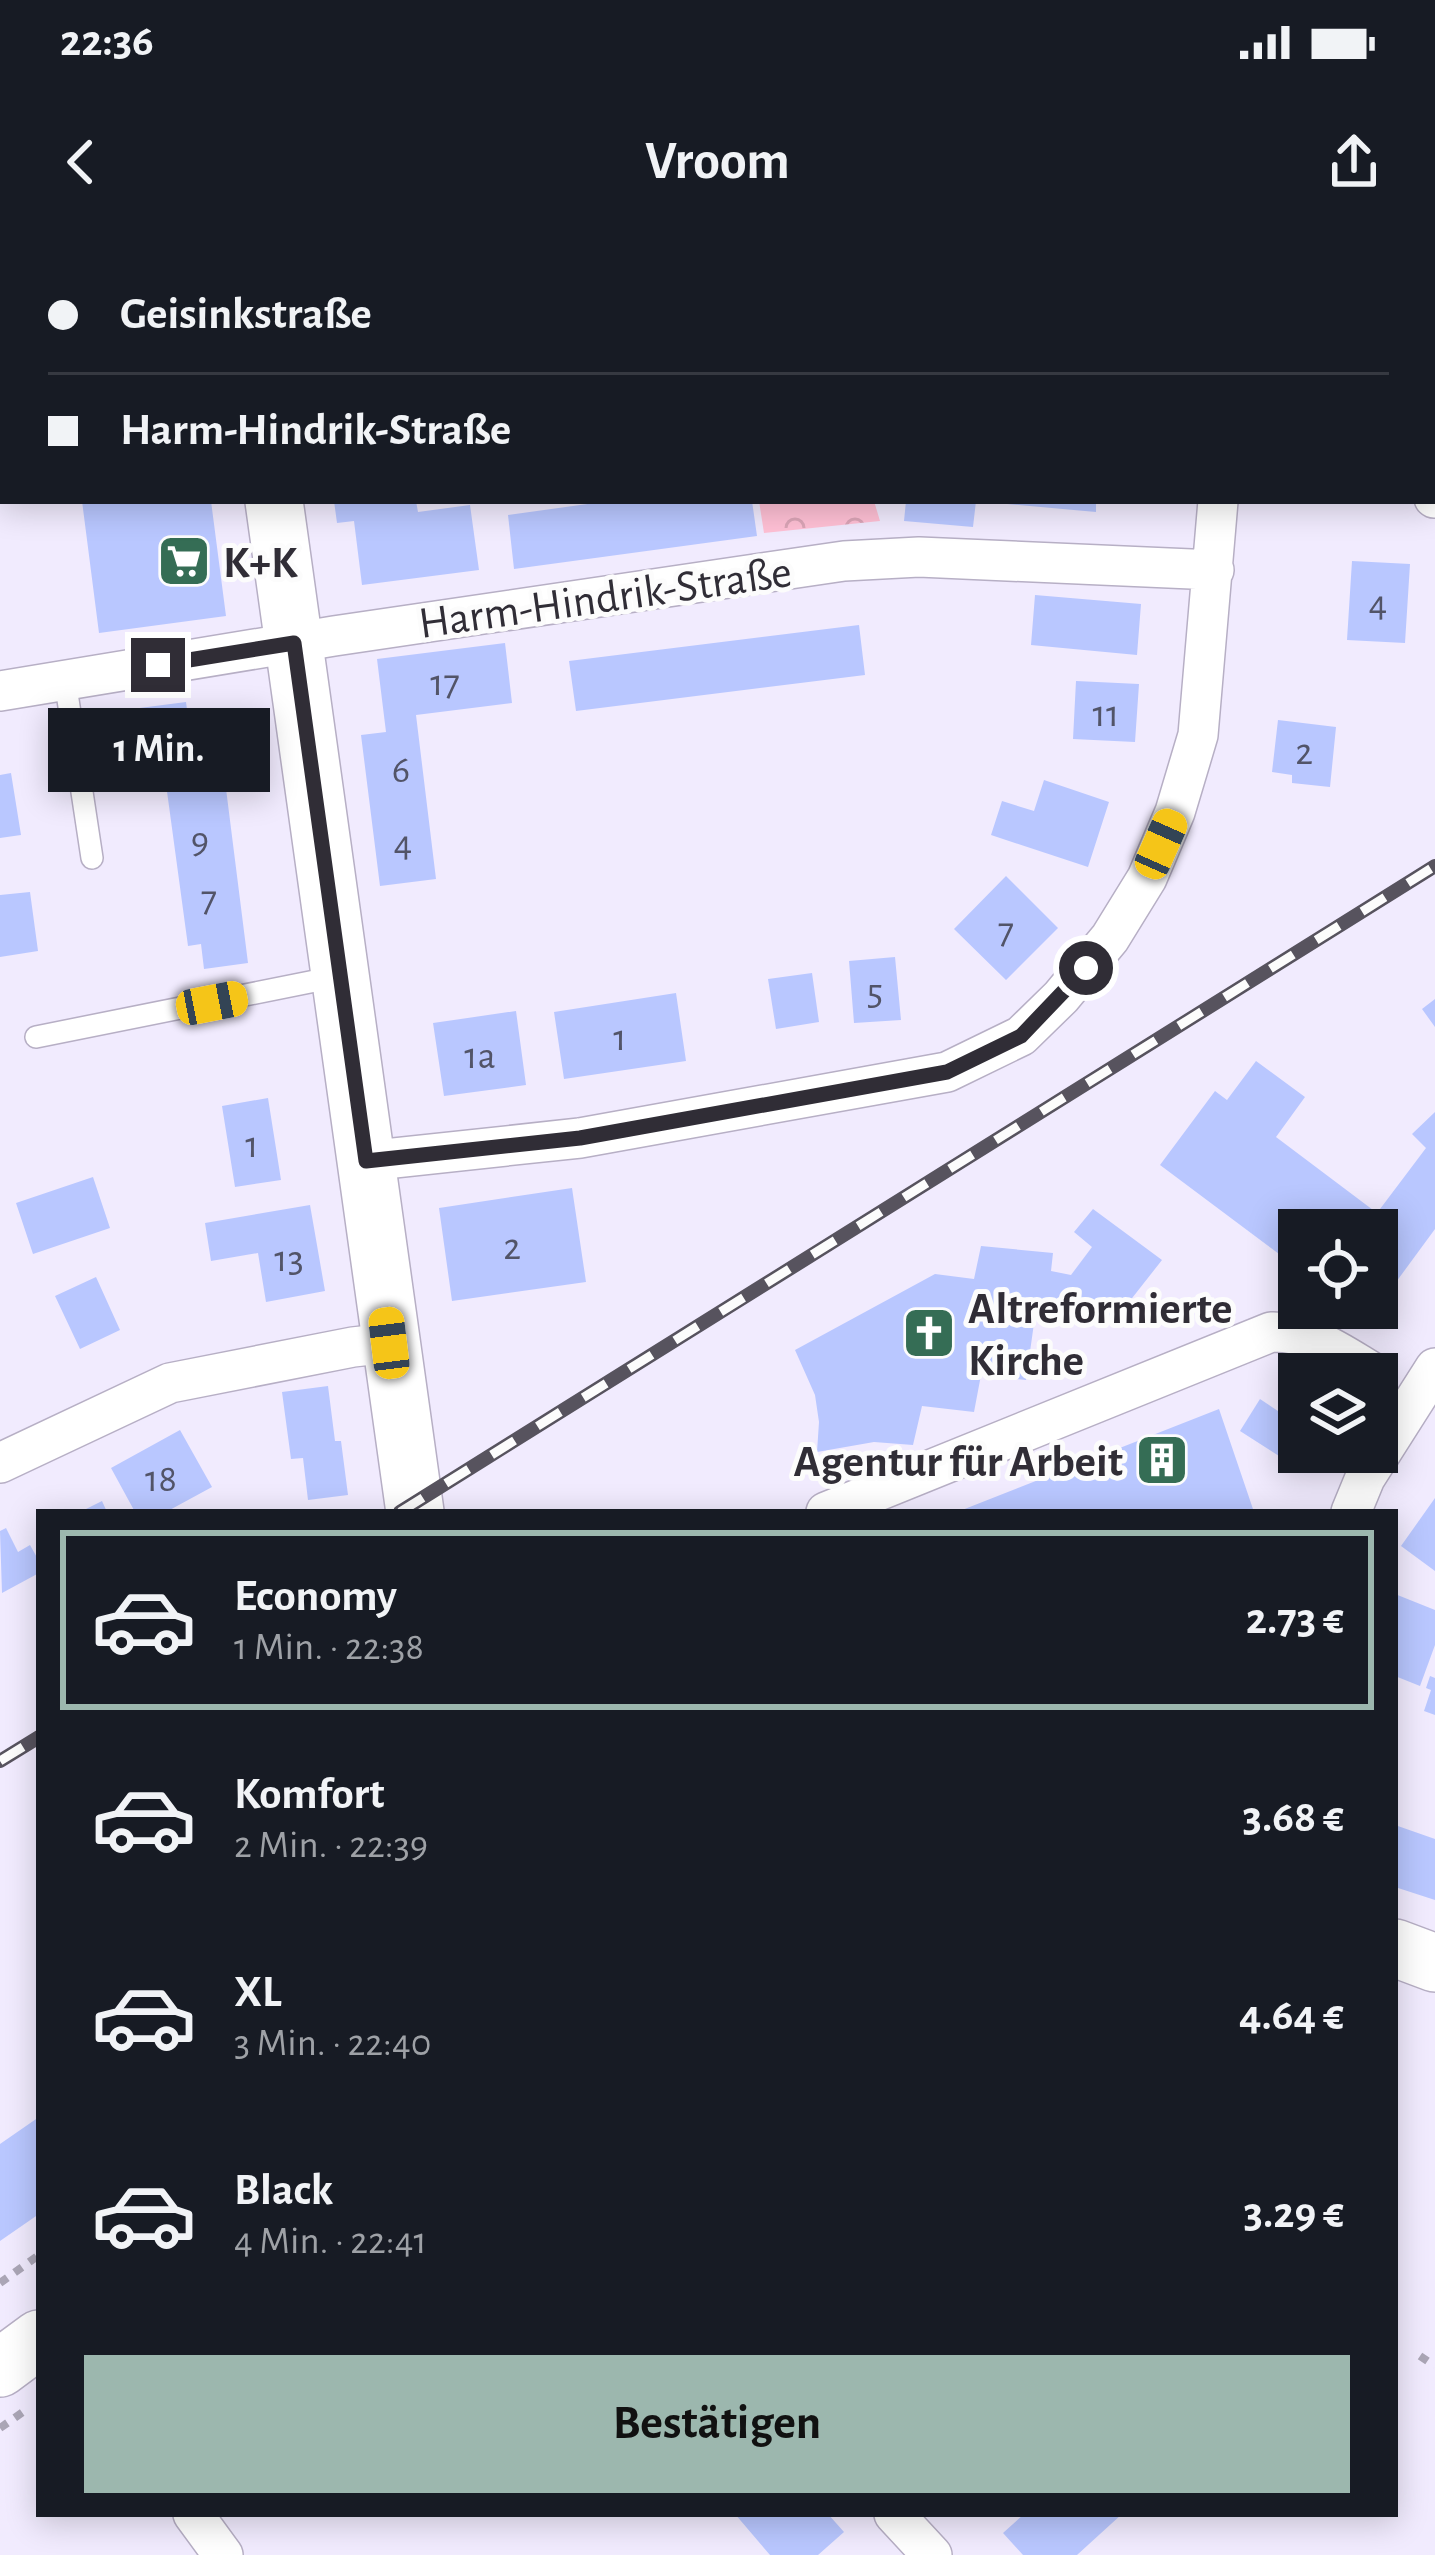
<!DOCTYPE html>
<html lang="de">
<head>
<meta charset="utf-8">
<style>
	:root { --surface:#171b24; --page:#242831; --text:#f1f3f6; --muted:#9ea1a6; --line:#363941; --accent:#9cb7ae }
	body { margin:0; font-family:"Alegreya Sans",sans-serif; background:var(--page); color:var(--text); height:100vh; display:flex; flex-direction:column; font-size:45px; white-space:nowrap }
	* { box-sizing:border-box; margin:0 }
	p { font-size:39px; color:var(--muted) }
	.icon { flex:none; width:66px; height:66px; fill:none; stroke:currentColor; stroke-width:2; stroke-linecap:round; stroke-linejoin:round }
	.map { position:relative; flex:1; overflow:hidden }
	.drawer { position:absolute; left:36px; top:1269px; width:1362px; height:1008px; display:flex; flex-direction:column; background:var(--surface); border-radius:0px; box-shadow:0 6px 30px #0003 }
	.drawer>* { flex:none }
	.banner { position:absolute; left:0px; top:0px; width:1437px; height:264px; box-shadow:0 6px 30px #0003; display:grid; align-content:center; height:264px; padding:0 48px; background:var(--surface) }
	.controls { position:absolute; left:1278px; top:969px; display:grid; gap:24px }
	.controls a { display:grid; place-items:center; width:120px; height:120px; border-radius:0px; background:var(--surface); box-shadow:0 6px 30px #0003; font-size:60px }
	.end { position:absolute; width:54px; height:54px; margin:-27px; border:15px solid #302d36; background:#fff; box-shadow:0 0 0 6px #fff }
	.from { border-radius:50% }
	.bubble { position:absolute; height:84px; border-radius:0px; background:var(--surface); box-shadow:0 6px 30px #0003; font-size:39px; font-weight:700; line-height:84px; text-align:center }
	.car { position:absolute; width:36px; height:72px; margin:-36px -18px; border-radius:15px; box-shadow:0 0 9px 3px #0007; background:linear-gradient(#f5c518 24%,#345 0 40%,#f5c518 0 76%,#345 0 86%,#f5c518 0) }
	.banner b { display:flex; align-items:center; gap:42px; height:114px; font-size:45px }
	.banner b+b { border-top:3px solid var(--line) }
	.banner i { width:30px; height:30px; background:var(--text) }
	ul { padding:21px 0 0; list-style:none }
	li { display:flex; align-items:center; gap:36px; height:180px; margin:0 24px 18px; padding:0 24px; border:6px solid transparent; border-radius:0px }
	li div { flex:1 }
	li b { display:block; font-size:45px }
	li em { font-style:normal; font-weight:700 }
	li.active { border-color:var(--accent) }
	li>.icon { width:108px; height:108px; stroke-width:1.5 }
	.cta { display:flex; gap:24px; margin-top:auto; padding:24px 48px }
	.cta a { flex:1; height:138px; border-radius:0px; background:var(--accent); color:#111; font-size:48px; font-weight:700; line-height:138px; text-align:center }
	.status { display:flex; justify-content:space-between; align-items:center; height:84px; padding:0 60px; background:var(--surface); direction:ltr }
	.status svg { height:33px; fill:currentColor }
	header { display:flex; justify-content:space-between; align-items:center; height:156px; padding:0 48px; background:var(--surface); font-size:54px; font-weight:700 }
	.map>svg:first-child { display:block }
</style>
</head>
<body>
<div class="status"><b>22:36</b><svg viewBox="0 0 49 12"><path d="M0 12V9h3v3zM5 12V6h3v6zM10 12V3h3v9zM15 12V0h3v12zM26 1h20v11H26zM47 4h2v5h-2z"/></svg></div>
<header><svg class="icon" aria-label="back" viewBox="0 0 24 24"><path d="M15 5l-7 7 7 7"/></svg>Vroom<svg class="icon" aria-label="share" viewBox="0 0 24 24"><path d="M12 15V3M7 8l5-5 5 5M5 13v7h14v-7"/></svg></header>
<div class="map">
<svg width="1435" height="2315" viewBox="0 0 1435 2315">
	<defs>
		<pattern id="forest-crowns" width="20" height="18" patternUnits="userSpaceOnUse" patternTransform="scale(3)"><rect width="20" height="18" fill="#ffc0d5"/><path d="M2 6a3 3 0 1 1 6 0M12 15a3 3 0 1 1 6 0" fill="none" stroke="#dba5b7"/></pattern>
	</defs>
	<rect width="100%" height="100%" fill="#f1ebfe"/>
	<path fill="url(#forest-crowns)" d="M 759,261 L 874,261 L 880,281 L 764,293 Z"/>
	<path fill="#b9c7ff" d="M 82,261 L 211,261 L 226,376 L 99,393 Z
		M 334,261 L 416,261 L 418,272 L 470,265 L 479,330 L 362,345 L 354,281 L 337,283 Z
		M 609,261 L 752,261 L 757,296 L 514,329 L 508,275 Z
		M 906,261 L 976,261 L 973,287 L 904,281 Z
		M 1007,261 L 1096,261 L 1096,272 L 1007,264 Z
		M 1352,321 L 1410,324 L 1405,403 L 1347,400 Z
		M 1035,355 L 1141,364 L 1137,415 L 1031,405 Z
		M 859,385 L 865,435 L 576,471 L 569,421 Z
		M 505,403 L 512,463 L 416,475 L 436,639 L 380,646 L 361,495 L 386,492 L 377,419 Z
		M 1076,441 L 1139,444 L 1135,502 L 1073,499 Z
		M 186,462 L 195,529 L 223,525 L 248,723 L 204,729 L 201,704 L 188,706 L 163,522 L 108,529 L 101,473 Z
		M 1278,480 L 1336,487 L 1330,547 L 1292,543 L 1292,535 L 1272,532 Z
		M 11,533 L 21,595 L 0,598 L 0,535 Z
		M 1044,540 L 1109,562 L 1088,627 L 991,595 L 1002,561 L 1034,571 Z
		M 1006,636 L 1058,688 L 1006,740 L 954,689 Z
		M 30,652 L 38,711 L 0,717 L 0,655 Z
		M 895,717 L 901,780 L 854,783 L 849,721 Z
		M 812,733 L 819,782 L 776,789 L 768,739 Z
		M 676,753 L 686,821 L 564,839 L 554,772 Z
		M 1435,759 L 1435,787 L 1422,769 Z
		M 516,771 L 526,845 L 444,856 L 433,783 Z
		M 1256,821 L 1305,857 L 1276,897 L 1377,973 L 1426,908 L 1412,894 L 1435,872 L 1435,989 L 1377,1068 L 1377,990 L 1299,990 L 1299,1029 L 1160,925 L 1215,851 L 1227,860 Z
		M 268,858 L 281,940 L 235,947 L 222,866 Z
		M 93,937 L 110,988 L 33,1014 L 16,963 Z
		M 572,948 L 586,1042 L 452,1061 L 439,968 Z
		M 310,965 L 325,1051 L 266,1062 L 258,1013 L 211,1021 L 205,983 Z
		M 1093,969 L 1162,1020 L 1118,1076 L 1036,1069 L 1026,1140 L 981,1135 L 974,1172 L 922,1166 L 913,1205 L 874,1202 L 817,1212 L 819,1182 L 815,1155 L 795,1110 L 935,1034 L 974,1039 L 981,1006 L 1053,1013 L 1051,1031 L 1071,1035 L 1092,1007 L 1074,992 Z
		M 96,1037 L 120,1090 L 80,1109 L 55,1056 Z
		M 1351,1068 L 1377,1068 L 1368,1080 Z
		M 1311,1121 L 1331,1134 L 1302,1134 Z
		M 1299,1139 L 1299,1212 L 1313,1212 L 1301,1230 L 1240,1191 L 1260,1159 L 1278,1171 Z
		M 328,1146 L 335,1201 L 341,1201 L 348,1255 L 308,1260 L 303,1218 L 291,1219 L 282,1152 Z
		M 1219,1169 L 1254,1272 L 957,1272 Z
		M 180,1190 L 212,1247 L 166,1272 L 135,1272 L 111,1228 Z
		M 1435,1258 L 1435,1331 L 1401,1306 Z
		M 102,1261 L 107,1272 L 80,1272 Z
		M 6,1288 L 18,1312 L 30,1305 L 39,1321 L 39,1333 L 2,1353 L 0,1291 Z
		M 1395,1354 L 1435,1370 L 1435,1405 L 1420,1446 L 1395,1436 Z
		M 1430,1436 L 1435,1438 L 1435,1475 L 1424,1471 L 1431,1450 L 1426,1448 Z
		M 1395,1585 L 1435,1599 L 1435,1660 L 1395,1647 Z
		M 39,1877 L 39,1974 L 0,2001 L 0,1904 Z
		M 735,2274 L 828,2274 L 844,2292 L 818,2315 L 770,2315 Z
		M 1024,2274 L 1122,2274 L 1077,2315 L 1023,2315 L 1003,2293 Z"/>
	<g fill="none" stroke-linecap="round" stroke-linejoin="round">
		<g stroke="#b7afc5" stroke-width="24">
			<path id="lane" d="M 65,440 L 92,618
				M 36,797 L 340,736"/>
		</g>
		<g stroke="#b7afc5" stroke-width="42">
			<path id="street" d="M 1254,3 L 1255,0
				M 1434,258 L 1435,258
				M 0,451 L 334,396 L 844,321 L 919,317 L 1214,330
				M 366,921 L 580,898 L 947,832 L 1021,796 L 1061,757 L 1110,698 L 1147,638 L 1175,572 L 1198,495 L 1218,261
				M 0,1223 L 170,1143 L 353,1107 L 389,1103
				M 826,1272 L 1271,1092 C 1312,1091 1341,1114 1375,1134
				M 1351,1272 L 1365,1238 L 1435,1128
				M 193,2274 L 223,2315
				M 894,2274 L 932,2315"/>
		</g>
		<g stroke="#b7afc5" stroke-width="60">
			<path id="secondary" d="M 237,0 L 237,3
				M 274,261 L 415,1272
				M 1395,1708 L 1435,1723
				M 0,2128 L 39,2099"/>
		</g>
		<path stroke="#aba6b6" stroke-width="8" stroke-dasharray="9 9" stroke-linecap="butt" d="M 0,2043 L 39,2015
			M 1420,2116 L 1435,2126
			M 0,2188 L 23,2172"/>
		<use href="#lane" stroke="#fff" stroke-width="21"/>
		<use href="#street" stroke="#fff" stroke-width="39"/>
		<use href="#secondary" stroke="#fff" stroke-width="57"/>
		<g stroke="#57535e" stroke-width="14">
			<path id="rail" d="M 400,1272 L 1435,626
				M 0,1521 L 39,1497"/>
		</g>
		<use href="#rail" stroke="#fcfcfc" stroke-width="9" stroke-dasharray="27" stroke-linecap="butt"/>
	</g>
	<g fill="none" stroke-linecap="round" stroke-linejoin="round">
		<path stroke="#302d36" stroke-width="15" d="M 158,425 L 294,403 L 366,921 L 580,898 L 947,832 L 1021,796 L 1086,728"/>
	</g>
	<defs>
		<g id="supermarket-square" transform="scale(2.7)"><rect x="-9" y="-9" width="18" height="18" rx="4" fill="#356d55" stroke="#fcfcfc"/><path d="M-6-5.5h2.5l.6 2H6L4.5 2H-2.5L-4.4-4H-6ZM-1.5 3.2a1.3 1.3 0 1 0 .1 0ZM3 3.2a1.3 1.3 0 1 0 .1 0Z" fill="#fff"/></g>
		<g id="church-square" transform="scale(2.7)"><rect x="-9" y="-9" width="18" height="18" rx="4" fill="#356d55" stroke="#fcfcfc"/><path d="M-1.2-6h2.4v3.5h3.3v2.4h-3.3V6h-2.4V-.1h-3.3v-2.4h3.3Z" fill="#fff"/></g>
		<g id="building-square" transform="scale(2.7)"><rect x="-9" y="-9" width="18" height="18" rx="4" fill="#356d55" stroke="#fcfcfc"/><path d="M-4-6H4V6H1V3H-1V6H-4ZM-2.5-4.3h1.7v1.8h-1.7ZM.8-4.3h1.7v1.8H.8ZM-2.5-1h1.7V.8h-1.7ZM.8-1h1.7V.8H.8Z" fill="#fff"/></g>
	</defs>
	<g fill-rule="evenodd">
		<use href="#supermarket-square" x="184" y="321"/>
		<use href="#church-square" x="929" y="1093"/>
		<use href="#building-square" x="1162" y="1220"/>
	</g>
	<g text-anchor="middle" stroke-width="10" stroke-linejoin="round" paint-order="stroke">
		<g font-size="39" fill="#525468">
			<text x="1378" y="376">4</text>
			<text x="445" y="455">17</text>
			<text x="1106" y="486">11</text>
			<text x="1304" y="524">2</text>
			<text x="401" y="542">6</text>
			<text x="200" y="613">9</text>
			<text x="403" y="616">4</text>
			<text x="209" y="671">7</text>
			<text x="1006" y="703">7</text>
			<text x="875" y="764">5</text>
			<text x="620" y="810">1</text>
			<text x="480" y="828">1a</text>
			<text x="252" y="917">1</text>
			<text x="512" y="1019">2</text>
			<text x="289" y="1031">13</text>
			<text x="161" y="1251">18</text>
		</g>
		<g font-size="45" font-weight="bold" fill="#302d36" stroke="#fcfcfc" text-anchor="start">
			<text x="223" y="337">K+K</text>
			<text x="968" y="1083">Altreformierte<tspan x="968" dy="52">Kirche</tspan></text>
			<text x="1123" y="1236" text-anchor="end">Agentur für Arbeit</text>
		</g>
		<g font-size="45" fill="#302d36" stroke="#fcfcfc">
			<text transform="translate(605 356) rotate(-8)" y="16">Harm-Hindrik-Straße</text>
		</g>
	</g>
</svg>
<div class="controls">
<a><svg class="icon" aria-label="locate" viewBox="0 0 24 24"><circle cx="12" cy="12" r="6"/><path d="M12 2v4M12 18v4M2 12h4M18 12h4"/></svg></a>
<a><svg class="icon" aria-label="layers" viewBox="0 0 24 24"><path d="M12 4l9 5-9 5-9-5zM3 14l9 5 9-5"/></svg></a>
</div>
<i class="end from" style="left:1086px;top:728px"></i>
<i class="end" style="left:158px;top:425px"></i>
<div class="bubble" style="left:48px;top:468px;width:222px">1 Min.</div>
<i class="car" style="left:1161px;top:604px;rotate:24deg"></i>
<i class="car" style="left:212px;top:763px;rotate:79deg"></i>
<i class="car" style="left:389px;top:1103px;rotate:353deg"></i>
<div class="banner">
<b><i class="from"></i>Geisinkstraße</b>
<b><i></i>Harm-Hindrik-Straße</b>
</div>
<section class="drawer">
<ul>
<li class="active"><svg class="icon" aria-label="car" viewBox="0 0 24 24"><path d="M5 17H2v-5l4-1 3-4h7l3 4 3 1v5h-3M9 17h6M6 11h13"/><circle cx="7" cy="17" r="2"/><circle cx="17" cy="17" r="2"/></svg><div><b>Economy</b><p>1 Min. · 22:38</p></div><em>2.73 €</em></li>
<li><svg class="icon" aria-label="car" viewBox="0 0 24 24"><path d="M5 17H2v-5l4-1 3-4h7l3 4 3 1v5h-3M9 17h6M6 11h13"/><circle cx="7" cy="17" r="2"/><circle cx="17" cy="17" r="2"/></svg><div><b>Komfort</b><p>2 Min. · 22:39</p></div><em>3.68 €</em></li>
<li><svg class="icon" aria-label="car" viewBox="0 0 24 24"><path d="M5 17H2v-5l4-1 3-4h7l3 4 3 1v5h-3M9 17h6M6 11h13"/><circle cx="7" cy="17" r="2"/><circle cx="17" cy="17" r="2"/></svg><div><b>XL</b><p>3 Min. · 22:40</p></div><em>4.64 €</em></li>
<li><svg class="icon" aria-label="car" viewBox="0 0 24 24"><path d="M5 17H2v-5l4-1 3-4h7l3 4 3 1v5h-3M9 17h6M6 11h13"/><circle cx="7" cy="17" r="2"/><circle cx="17" cy="17" r="2"/></svg><div><b>Black</b><p>4 Min. · 22:41</p></div><em>3.29 €</em></li>
</ul>
<div class="cta"><a>Bestätigen</a></div>
</section>
</div>
</body>
</html>
